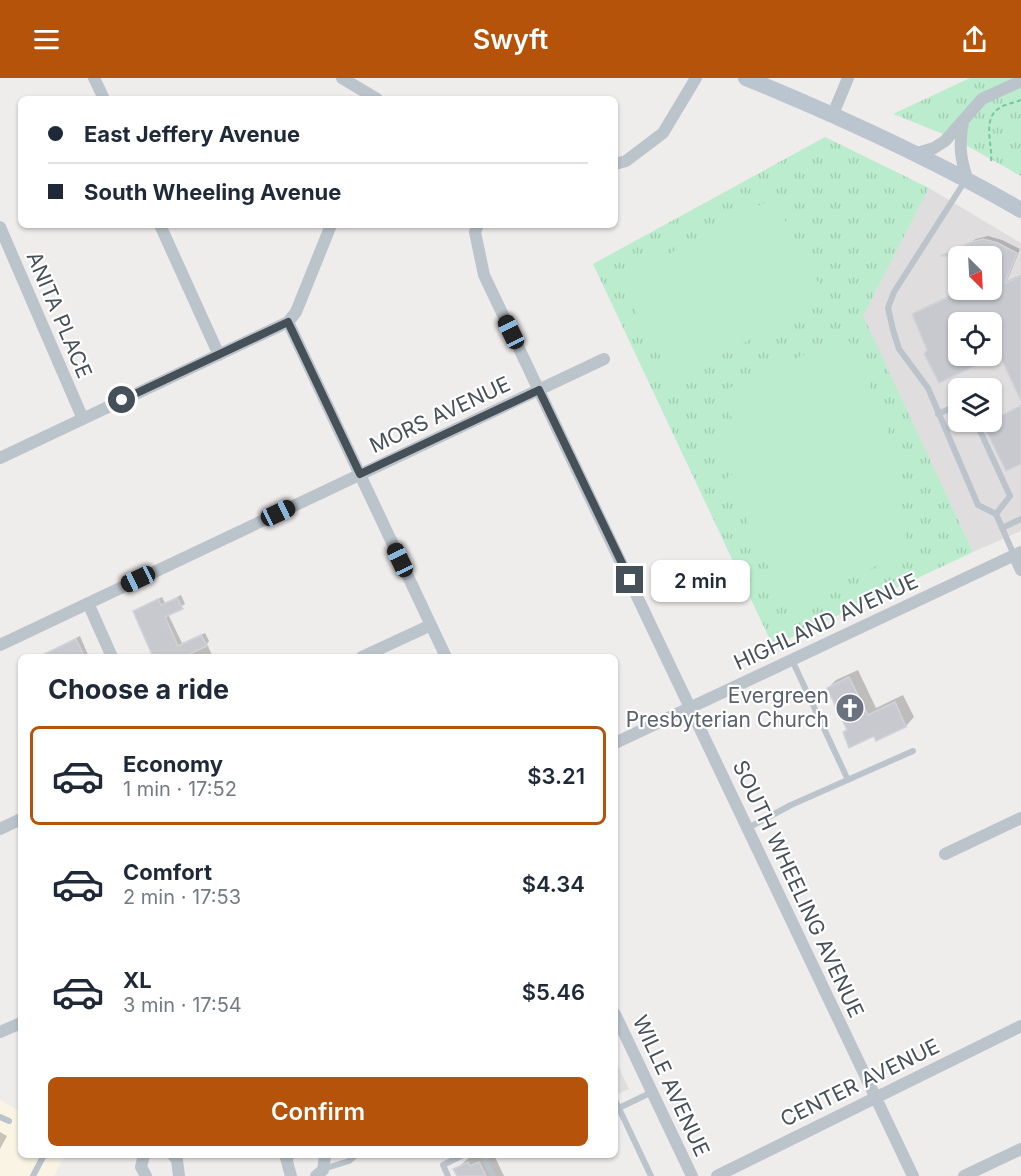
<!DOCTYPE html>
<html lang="en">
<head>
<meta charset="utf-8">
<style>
	:root { --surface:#fff; --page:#f6f6f7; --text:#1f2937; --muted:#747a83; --line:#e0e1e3; --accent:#b45309 }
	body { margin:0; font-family:Inter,sans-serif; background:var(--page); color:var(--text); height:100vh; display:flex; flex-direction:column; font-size:22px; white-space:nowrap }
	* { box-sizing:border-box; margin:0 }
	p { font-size:20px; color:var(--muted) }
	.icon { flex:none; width:33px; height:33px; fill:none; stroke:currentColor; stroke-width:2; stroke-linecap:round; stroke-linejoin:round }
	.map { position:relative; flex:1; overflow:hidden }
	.drawer { position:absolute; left:18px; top:576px; width:600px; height:504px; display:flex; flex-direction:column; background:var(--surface); border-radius:9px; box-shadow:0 2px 4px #0004 }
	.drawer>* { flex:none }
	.hud { position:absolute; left:18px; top:18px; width:600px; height:132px; border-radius:9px; box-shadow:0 2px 4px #0004; display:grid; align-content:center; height:132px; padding:0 30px; background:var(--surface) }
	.needle { width:39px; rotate:156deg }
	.controls { position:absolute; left:948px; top:168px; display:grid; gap:12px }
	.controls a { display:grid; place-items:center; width:54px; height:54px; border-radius:9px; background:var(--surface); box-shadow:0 2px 4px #0004; font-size:30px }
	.end { position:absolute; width:27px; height:27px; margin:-14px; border:8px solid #465059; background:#fff; box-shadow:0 0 0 3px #fff }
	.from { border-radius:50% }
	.bubble { position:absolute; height:42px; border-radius:9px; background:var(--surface); box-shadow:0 2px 4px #0004; font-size:20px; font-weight:600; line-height:42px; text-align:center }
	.car { position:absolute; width:18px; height:36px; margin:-18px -9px; border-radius:8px; box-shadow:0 0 4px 2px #0007; background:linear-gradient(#222 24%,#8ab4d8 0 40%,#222 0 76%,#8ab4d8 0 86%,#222 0) }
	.hud b { display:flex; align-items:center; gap:21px; height:57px; font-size:22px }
	.hud b+b { border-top:2px solid var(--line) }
	.hud i { width:15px; height:15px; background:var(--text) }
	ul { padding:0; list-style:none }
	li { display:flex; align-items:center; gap:18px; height:99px; margin:0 12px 9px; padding:0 18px; border:3px solid transparent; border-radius:9px }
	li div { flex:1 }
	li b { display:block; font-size:22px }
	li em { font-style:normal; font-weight:600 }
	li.on { border-color:var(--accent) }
	li>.icon { width:54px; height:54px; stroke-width:1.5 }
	h2 { padding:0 30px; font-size:27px; line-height:72px }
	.button { display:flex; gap:12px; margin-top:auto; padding:12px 30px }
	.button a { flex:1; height:69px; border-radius:9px; background:var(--accent); color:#fff; font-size:24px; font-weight:600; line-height:69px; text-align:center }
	header { display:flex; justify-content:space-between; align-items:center; height:78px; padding:0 30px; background:var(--accent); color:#fff; font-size:27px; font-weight:600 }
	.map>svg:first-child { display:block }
</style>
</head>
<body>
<header><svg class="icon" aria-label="menu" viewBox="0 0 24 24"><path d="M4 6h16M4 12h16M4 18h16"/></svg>Swyft<svg class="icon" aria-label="share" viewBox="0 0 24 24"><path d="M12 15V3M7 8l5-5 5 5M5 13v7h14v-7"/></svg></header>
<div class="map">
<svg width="1021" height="1098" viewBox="0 0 1021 1098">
	<defs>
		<pattern id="park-tufts" width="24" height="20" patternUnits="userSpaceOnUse" patternTransform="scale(1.5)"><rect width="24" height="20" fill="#bbecce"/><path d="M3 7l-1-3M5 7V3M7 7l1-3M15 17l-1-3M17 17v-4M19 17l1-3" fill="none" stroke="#a2ccb3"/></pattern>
	</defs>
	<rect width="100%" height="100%" fill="#efecec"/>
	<path fill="#faf4e5" d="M 0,1022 L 21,1034 L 21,1077 L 65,1077 L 54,1098 L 0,1098 Z"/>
	<path fill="#e0ddde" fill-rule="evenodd" d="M 929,110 L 1021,165 L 1021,453 L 973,474 L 862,238 ZM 958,178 L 992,178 L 992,212 L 958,212 ZM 958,244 L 992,244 L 992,278 L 958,278 ZM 958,310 L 992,310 L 992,344 L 958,344 Z
		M 615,981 L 629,1011 L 615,1017 Z"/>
	<path fill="url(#park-tufts)" d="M 970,0 L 1021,0 L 1021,98 L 953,60 L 893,36 Z
		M 825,59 L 929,110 L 863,238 L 973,474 L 773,568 L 593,186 Z"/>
	<path fill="#bbecce" d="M 773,120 L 827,221 L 673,302 L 620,202 Z
		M 842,260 L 850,264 L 901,385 L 882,394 L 899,411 L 888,423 L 911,472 L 787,529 L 727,399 L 740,393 L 713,367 L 734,345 L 720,314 Z"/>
	<path fill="#0003" fill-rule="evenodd" d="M 988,158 L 1002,162 L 1020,171 L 1007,203 L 1021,197 L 1021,319 L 1000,274 L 940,303 L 913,236 L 917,233 L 962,212 L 992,212 L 992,178 L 958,178 L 958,189 L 951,174 L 976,161 ZM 958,244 L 992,244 L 992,278 L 958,278 Z
		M 1021,327 L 1021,384 L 985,346 Z
		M 181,517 L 185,526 L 168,536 L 182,565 L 205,555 L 209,563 L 207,566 L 213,579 L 155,579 L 138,531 L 162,519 L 165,525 Z
		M 80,558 L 89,579 L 51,579 L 56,570 Z
		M 858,592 L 876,630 L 903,617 L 914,639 L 906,648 L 877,661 L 875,657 L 848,651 L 828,610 L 836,602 Z
		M 0,1054 L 7,1058 L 0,1071 Z
		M 472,1077 L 494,1077 L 504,1098 L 458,1098 L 455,1092 Z"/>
	<path fill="#c7c9cf" stroke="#d0d3d8" stroke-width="1.5" fill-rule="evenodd" d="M 983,161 L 998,165 L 1017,175 L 1005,205 L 1021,198 L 1021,323 L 999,276 L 939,305 L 924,276 L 927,272 L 912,236 L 964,212 L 992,212 L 992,178 L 940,178 L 971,164 ZM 958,244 L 992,244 L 992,278 L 958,278 Z
		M 1021,328 L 1021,386 L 1006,393 L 983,346 Z
		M 177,520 L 183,531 L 165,539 L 178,568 L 201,557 L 207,568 L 183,579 L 153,579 L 133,533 L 158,521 L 161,527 Z
		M 76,561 L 83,576 L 77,579 L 38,579 Z
		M 849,599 L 868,637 L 895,624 L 906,649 L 876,663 L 874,658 L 849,670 L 843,654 L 847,652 L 827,610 Z
		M 468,1084 L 470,1088 L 479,1084 L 486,1098 L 457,1098 L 453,1091 Z"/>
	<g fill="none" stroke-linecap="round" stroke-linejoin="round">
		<path stroke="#75c89e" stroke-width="2" stroke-dasharray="4.5 3" stroke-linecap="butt" d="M 991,83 C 993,68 982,42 998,31 C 1004,26 1014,25 1021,22"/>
		<path stroke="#bbc4cb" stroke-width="6" d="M 965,103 L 894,214 L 888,230 L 893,252 L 899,271 L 928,310 L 978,427 L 996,436 L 1014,477
			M 992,312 L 997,309
			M 938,336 L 958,327
			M 976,344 L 1010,418 L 996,436
			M 1002,450 L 1021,441
			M 792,582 L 848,702
			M 748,750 L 791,727 L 913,673
			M 615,1022 L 651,1098
			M 619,1030 L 652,1014
			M 0,1039 L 9,1043
			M 483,1077 L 493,1098
			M 323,1091 L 349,1083 L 356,1077
			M 33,1098 L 44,1077
			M 448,1098 L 443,1087 L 463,1077"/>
		<path stroke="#bbc4cb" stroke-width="12" d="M 94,0 L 104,21
			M 342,0 L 377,21
			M 833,36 L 848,0
			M 963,44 C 959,65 960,80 967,100
			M 917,75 L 934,70 L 945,63 L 982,21 L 1021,3
			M 615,86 L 626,83 L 663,55 L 696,0
			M 160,147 L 219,277
			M 478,147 L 475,154 L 484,197 L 913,1098
			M 0,149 L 83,341
			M 288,244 L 446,579
			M 0,380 L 288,244 L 296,234 L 331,147
			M 1014,477 L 1021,492
			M 88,525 L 112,579
			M 0,567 L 604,281
			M 362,579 L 431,547
			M 615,665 L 1021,474
			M 0,751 L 21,741
			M 945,776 L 1021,740
			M 615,936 L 692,1098
			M 0,954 L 21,945
			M 144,1077 L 141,1089 L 146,1098
			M 173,1077 L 177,1082 L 179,1098
			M 289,1077 L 286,1080 L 291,1098
			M 316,1098 L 323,1092 L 325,1079 L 323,1077
			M 717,1098 L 1021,948
			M 964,1098 L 1021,1071"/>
		<path stroke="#bac5d0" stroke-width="16" d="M 746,0 C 841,39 933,81 1021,132"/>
	</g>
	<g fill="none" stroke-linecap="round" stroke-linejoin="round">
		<path stroke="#465059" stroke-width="8" d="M 122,322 L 288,244 L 360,396 L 539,312 L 630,502"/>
	</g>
	<defs>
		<g id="church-disc" transform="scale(1.5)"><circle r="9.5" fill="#6b7280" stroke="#fff"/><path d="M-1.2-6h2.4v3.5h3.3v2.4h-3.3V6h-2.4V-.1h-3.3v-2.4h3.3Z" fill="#fff"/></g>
	</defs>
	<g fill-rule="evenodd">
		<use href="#church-disc" x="850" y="630"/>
	</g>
	<g text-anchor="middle" stroke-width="4.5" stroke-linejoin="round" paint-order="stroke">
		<g font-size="21" fill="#465059" stroke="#fff">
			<text transform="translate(59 237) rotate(67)" y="7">ANITA PLACE</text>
			<text transform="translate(440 337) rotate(-25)" y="7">MORS AVENUE</text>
			<text transform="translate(826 544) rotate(-25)" y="7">HIGHLAND AVENUE</text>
			<text transform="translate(798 811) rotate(65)" y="7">SOUTH WHEELING AVENUE</text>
			<text transform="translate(860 1005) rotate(-26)" y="7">CENTER AVENUE</text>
			<text transform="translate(671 1008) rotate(65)" y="7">WILLE AVENUE</text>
		</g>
		<g font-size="21" fill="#5b616d" stroke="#fff" text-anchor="end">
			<text x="829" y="625">Evergreen<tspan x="829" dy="24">Presbyterian Church</tspan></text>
		</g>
	</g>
</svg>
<div class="controls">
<a><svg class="needle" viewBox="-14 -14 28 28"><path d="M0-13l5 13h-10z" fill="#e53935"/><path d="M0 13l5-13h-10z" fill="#747a83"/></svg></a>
<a><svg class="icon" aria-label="locate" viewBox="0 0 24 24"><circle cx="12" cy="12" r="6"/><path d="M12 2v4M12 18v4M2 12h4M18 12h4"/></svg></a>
<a><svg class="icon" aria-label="layers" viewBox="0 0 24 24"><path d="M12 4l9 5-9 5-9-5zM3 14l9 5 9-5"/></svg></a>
</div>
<i class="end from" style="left:122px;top:322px"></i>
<i class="end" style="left:630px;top:502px"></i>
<div class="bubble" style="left:651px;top:482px;width:99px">2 min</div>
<i class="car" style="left:511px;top:254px;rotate:334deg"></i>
<i class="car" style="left:278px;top:435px;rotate:65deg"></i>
<i class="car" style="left:400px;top:482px;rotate:335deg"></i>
<i class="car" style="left:138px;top:501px;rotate:245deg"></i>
<div class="hud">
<b><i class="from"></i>East Jeffery Avenue</b>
<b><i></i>South Wheeling Avenue</b>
</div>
<section class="drawer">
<h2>Choose a ride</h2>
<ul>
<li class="on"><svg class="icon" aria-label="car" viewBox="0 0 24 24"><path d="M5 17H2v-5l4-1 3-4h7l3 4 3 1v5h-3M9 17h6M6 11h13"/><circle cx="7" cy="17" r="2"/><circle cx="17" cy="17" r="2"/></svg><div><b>Economy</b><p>1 min · 17:52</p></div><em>$3.21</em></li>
<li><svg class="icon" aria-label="car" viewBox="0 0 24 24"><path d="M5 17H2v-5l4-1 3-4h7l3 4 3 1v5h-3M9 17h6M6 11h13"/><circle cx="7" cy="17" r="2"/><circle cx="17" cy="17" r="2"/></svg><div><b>Comfort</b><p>2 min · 17:53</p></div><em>$4.34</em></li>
<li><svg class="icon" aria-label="car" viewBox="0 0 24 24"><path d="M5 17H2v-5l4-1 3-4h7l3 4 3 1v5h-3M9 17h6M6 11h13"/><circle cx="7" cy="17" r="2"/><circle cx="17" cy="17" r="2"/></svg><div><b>XL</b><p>3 min · 17:54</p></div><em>$5.46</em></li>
</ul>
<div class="button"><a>Confirm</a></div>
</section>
</div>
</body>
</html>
